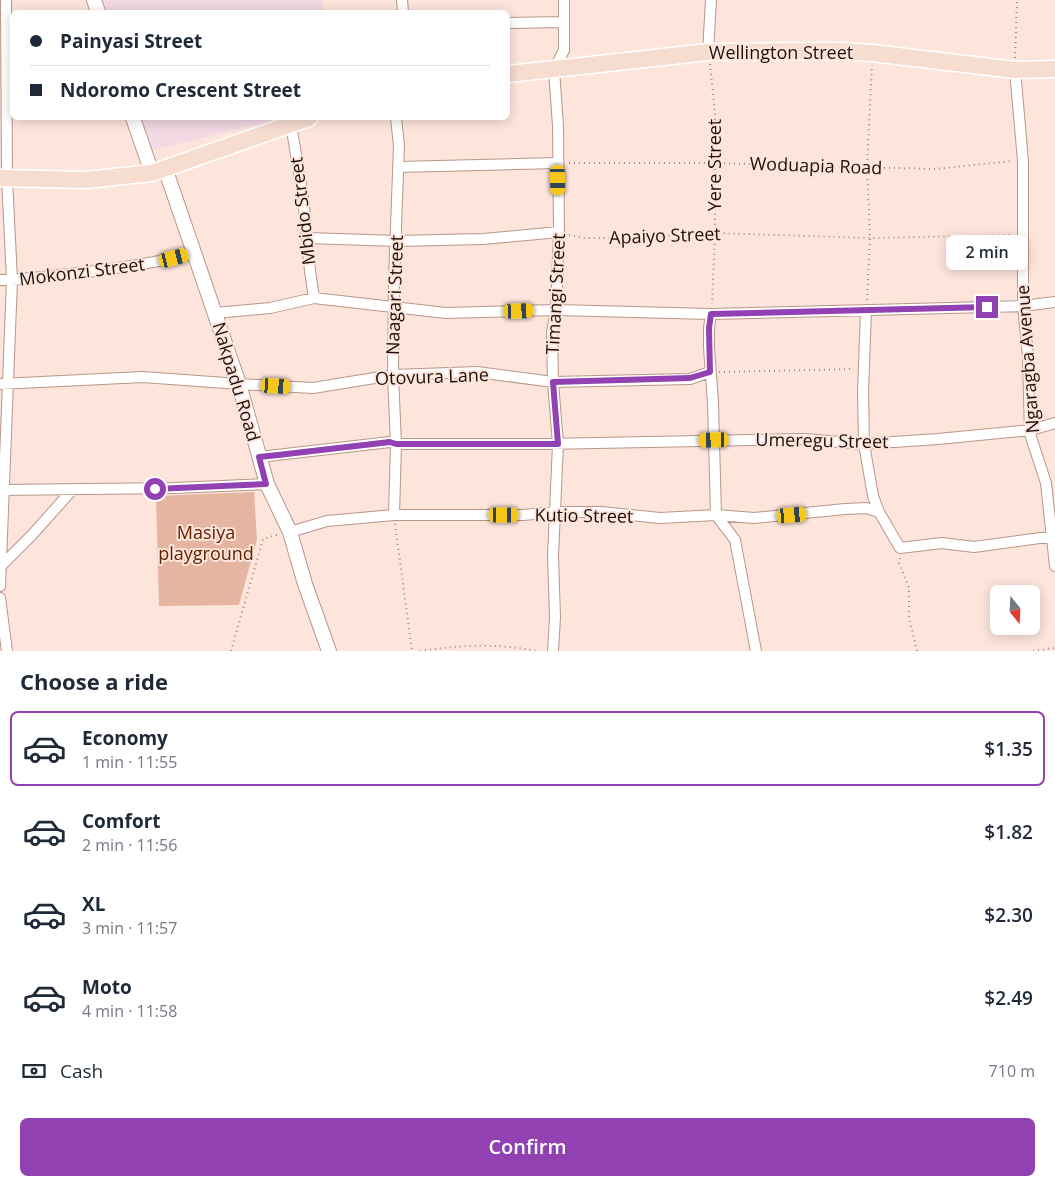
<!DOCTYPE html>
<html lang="en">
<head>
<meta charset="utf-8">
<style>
	:root { --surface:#fff; --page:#f6f6f7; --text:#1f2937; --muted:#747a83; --line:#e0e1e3; --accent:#9141b1 }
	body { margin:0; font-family:"Open Sans",sans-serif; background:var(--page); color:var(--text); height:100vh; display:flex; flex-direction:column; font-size:19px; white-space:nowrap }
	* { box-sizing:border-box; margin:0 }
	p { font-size:16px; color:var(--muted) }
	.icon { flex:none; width:28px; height:28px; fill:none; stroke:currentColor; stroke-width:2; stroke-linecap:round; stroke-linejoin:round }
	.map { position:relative; height:651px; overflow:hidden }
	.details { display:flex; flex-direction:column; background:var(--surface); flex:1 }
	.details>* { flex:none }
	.guide { position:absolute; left:10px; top:10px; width:500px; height:110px; border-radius:8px; box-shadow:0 2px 12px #0003; display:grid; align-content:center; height:110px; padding:0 20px; background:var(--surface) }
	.needle { width:32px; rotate:162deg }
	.buttons { position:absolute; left:990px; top:585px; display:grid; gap:10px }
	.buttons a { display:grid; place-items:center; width:50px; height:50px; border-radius:8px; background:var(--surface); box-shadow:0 2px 12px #0003; font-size:25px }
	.end { position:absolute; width:22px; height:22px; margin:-11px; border:6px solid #9141b1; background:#fff; box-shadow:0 0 0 2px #fff }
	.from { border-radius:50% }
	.bubble { position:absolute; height:35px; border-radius:8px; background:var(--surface); box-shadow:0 2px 12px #0003; font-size:16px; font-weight:600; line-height:35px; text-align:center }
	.car { position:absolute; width:15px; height:30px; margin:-15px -8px; border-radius:6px; box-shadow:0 0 4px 1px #0007; background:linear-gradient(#f5c518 24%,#345 0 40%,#f5c518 0 76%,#345 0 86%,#f5c518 0) }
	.guide b { display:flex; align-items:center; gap:18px; height:48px; font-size:19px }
	.guide b+b { border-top:1px solid var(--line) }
	.guide i { width:12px; height:12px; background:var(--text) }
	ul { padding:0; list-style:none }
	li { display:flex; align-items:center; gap:15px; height:75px; margin:0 10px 8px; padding:0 10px; border:2px solid transparent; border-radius:8px }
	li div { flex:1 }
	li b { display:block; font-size:19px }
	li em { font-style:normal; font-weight:600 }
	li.selected { border-color:var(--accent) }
	li>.icon { width:45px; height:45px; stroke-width:1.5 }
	h2 { padding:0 20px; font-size:22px; line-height:60px }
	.pay { display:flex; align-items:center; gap:12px; height:55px; padding:0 20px; font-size:19px }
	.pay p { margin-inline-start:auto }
	.action { display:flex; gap:10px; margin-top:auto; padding:10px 20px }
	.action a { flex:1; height:58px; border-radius:8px; background:var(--accent); color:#fff; font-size:20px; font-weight:600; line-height:58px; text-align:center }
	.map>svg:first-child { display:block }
</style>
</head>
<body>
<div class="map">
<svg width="1055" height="651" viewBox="0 0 1055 651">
	<rect width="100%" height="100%" fill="#fde5dc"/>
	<path fill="#f2d9e3" d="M 99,0 L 322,0 L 324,12 L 103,12 Z
		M 137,118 L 284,118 L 148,151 Z"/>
	<path fill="#e6b5a2" d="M 254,492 L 257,539 L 239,605 L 159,606 L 156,496 Z"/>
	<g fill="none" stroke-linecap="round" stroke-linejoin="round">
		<g stroke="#ba9688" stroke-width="12">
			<path id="minor" d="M 402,0 L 403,12
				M 508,23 L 564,22
				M 708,52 L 711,0
				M 1015,70 L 1023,161 L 1023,306 L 1028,356 L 1030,434 L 1046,483 L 1055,566
				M 291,124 L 303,197 L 310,271 L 314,298
				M 398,167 L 557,163
				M 307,238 L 397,241 L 483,239 L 559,232
				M 0,280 L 12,280 C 73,274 133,268 193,254
				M 866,310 L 863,392 L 864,444 L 873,496 L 879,512 L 900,548 L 942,543 L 974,547 L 1055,536
				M 215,313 L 270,308 L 314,298 L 446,313 L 556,310 L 711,314 L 1023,306 L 1055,302
				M 711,314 L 709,328 L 709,347 L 713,403 L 716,515 L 735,540 L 756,651
				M 0,384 L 143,377 L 239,384 L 313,388 L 393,375 L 477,372 L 553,382 L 690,379 L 710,372
				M 259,457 L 390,442 L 396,444 L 546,444 L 804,439 L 864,444 L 938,439 L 1031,430 L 1055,423
				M 0,490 L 174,488 L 267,484
				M 394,515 L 396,444 L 393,375 L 394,281 L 399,146 L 396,118
				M 290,532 L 327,521 L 394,515 L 523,515 L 556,512 L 601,512 L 660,518 L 716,515 L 754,518 L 845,509 L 866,508 L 879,512
				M 1,566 L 32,535 L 73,489
				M 0,586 L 12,280 L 7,178 L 6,0
				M 0,598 L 7,651
				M 553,651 L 555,617 L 553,556 L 558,444 L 553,382 L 552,332 L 556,310 L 559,232 L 558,126 L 554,70 L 564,50 L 564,0"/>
		</g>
		<g stroke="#ba9688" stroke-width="16">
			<path id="tertiary" d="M 94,0 L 98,12
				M 133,118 L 152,173
				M 165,168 L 239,384 L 267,484 L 290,532 L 305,584 L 329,651"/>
		</g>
		<g stroke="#fff" stroke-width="19">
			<path id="primary" d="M 508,74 L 708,52 L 840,51 L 872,53 L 1015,70 L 1055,69
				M 0,178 L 86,180 L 152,173 L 309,118"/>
		</g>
		<path stroke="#9d8a83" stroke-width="2" stroke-dasharray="1 4" stroke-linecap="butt" d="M 1015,58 L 1017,0
			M 710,64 L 715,113 L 715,233 L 712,304
			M 569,163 L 715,163 L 934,169 L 1013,161
			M 569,235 L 585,238 L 632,238 L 715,233 L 870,238 L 1013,235
			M 867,300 L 870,238 L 867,167 L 872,65
			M 719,372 L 854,369
			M 395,524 L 412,651
			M 900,558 L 899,563 L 909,588 L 909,617 L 917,651
			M 231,651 L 263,539 L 280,534
			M 420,651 C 458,645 498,643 536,651
			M 1033,651 L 1055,648"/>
		<use href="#minor" stroke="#fff" stroke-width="10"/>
		<use href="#tertiary" stroke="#fff" stroke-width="14"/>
		<use href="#primary" stroke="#f7dcd0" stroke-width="16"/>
	</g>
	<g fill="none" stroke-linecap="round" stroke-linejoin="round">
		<path stroke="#9141b1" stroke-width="6" d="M 155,489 L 266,484 L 259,457 L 278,455 L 390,442 L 396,444 L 558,444 L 553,382 L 690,378 L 710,372 L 709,328 L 711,314 L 987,307"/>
	</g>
	<g text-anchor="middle" stroke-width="4" stroke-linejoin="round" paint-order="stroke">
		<g font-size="18" fill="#1d100b" stroke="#fde5dc">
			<text x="781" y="59">Wellington Street</text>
			<text transform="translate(715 165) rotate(-90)" y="6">Yere Street</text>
			<text transform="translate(816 166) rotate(2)" y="6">Woduapia Road</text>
			<text transform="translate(303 211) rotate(-97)" y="6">Mbido Street</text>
			<text transform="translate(665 236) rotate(-2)" y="6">Apaiyo Street</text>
			<text transform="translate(82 272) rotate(-7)" y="6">Mokonzi Street</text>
			<text transform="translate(556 294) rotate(-87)" y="6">Timangi Street</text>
			<text transform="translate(395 295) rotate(-88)" y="6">Naagari Street</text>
			<text transform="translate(1028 359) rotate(-94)" y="6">Ngaragba Avenue</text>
			<text transform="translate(432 377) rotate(-2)" y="6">Otovura Lane</text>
			<text transform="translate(236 382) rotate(73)" y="6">Nakpadu Road</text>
			<text transform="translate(822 441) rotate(1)" y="6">Umeregu Street</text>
			<text transform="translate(584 516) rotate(1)" y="6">Kutio Street</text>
		</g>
		<g font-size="18" fill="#632000" stroke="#fde5dc">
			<text x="206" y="539">Masiya<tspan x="206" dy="21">playground</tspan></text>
		</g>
	</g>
</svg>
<div class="buttons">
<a><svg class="needle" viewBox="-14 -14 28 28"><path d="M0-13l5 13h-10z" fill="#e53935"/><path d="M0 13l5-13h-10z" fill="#747a83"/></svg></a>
</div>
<i class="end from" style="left:155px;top:489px"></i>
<i class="end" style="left:987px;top:307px"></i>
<div class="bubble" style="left:946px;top:235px;width:82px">2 min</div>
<i class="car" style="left:558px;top:180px;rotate:179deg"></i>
<i class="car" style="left:174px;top:258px;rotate:76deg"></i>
<i class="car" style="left:519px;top:311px;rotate:88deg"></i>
<i class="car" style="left:276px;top:386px;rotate:93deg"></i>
<i class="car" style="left:714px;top:440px;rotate:269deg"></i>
<i class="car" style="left:504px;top:515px;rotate:90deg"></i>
<i class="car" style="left:792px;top:515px;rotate:85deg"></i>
<div class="guide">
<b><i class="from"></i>Painyasi Street</b>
<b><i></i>Ndoromo Crescent Street</b>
</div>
</div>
<section class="details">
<h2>Choose a ride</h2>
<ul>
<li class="selected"><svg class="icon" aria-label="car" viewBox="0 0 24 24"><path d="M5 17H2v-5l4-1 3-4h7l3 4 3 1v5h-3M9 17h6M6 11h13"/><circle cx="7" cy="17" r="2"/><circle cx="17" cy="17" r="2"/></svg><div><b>Economy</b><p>1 min · 11:55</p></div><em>$1.35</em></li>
<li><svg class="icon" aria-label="car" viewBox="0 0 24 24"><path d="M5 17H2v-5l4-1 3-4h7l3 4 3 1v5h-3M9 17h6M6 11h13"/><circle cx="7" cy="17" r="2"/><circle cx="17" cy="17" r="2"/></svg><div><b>Comfort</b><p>2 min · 11:56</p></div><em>$1.82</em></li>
<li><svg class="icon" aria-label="car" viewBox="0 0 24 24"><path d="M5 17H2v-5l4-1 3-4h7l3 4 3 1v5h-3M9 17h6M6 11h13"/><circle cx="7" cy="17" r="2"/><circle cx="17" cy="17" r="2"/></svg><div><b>XL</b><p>3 min · 11:57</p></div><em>$2.30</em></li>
<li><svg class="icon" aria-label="car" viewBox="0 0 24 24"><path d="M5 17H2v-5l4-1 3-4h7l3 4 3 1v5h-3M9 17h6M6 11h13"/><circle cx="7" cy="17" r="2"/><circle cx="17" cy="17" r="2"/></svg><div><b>Moto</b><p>4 min · 11:58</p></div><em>$2.49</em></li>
</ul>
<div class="pay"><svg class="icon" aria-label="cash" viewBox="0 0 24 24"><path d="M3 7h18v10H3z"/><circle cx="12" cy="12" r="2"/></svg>Cash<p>710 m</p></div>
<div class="action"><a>Confirm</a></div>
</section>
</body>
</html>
